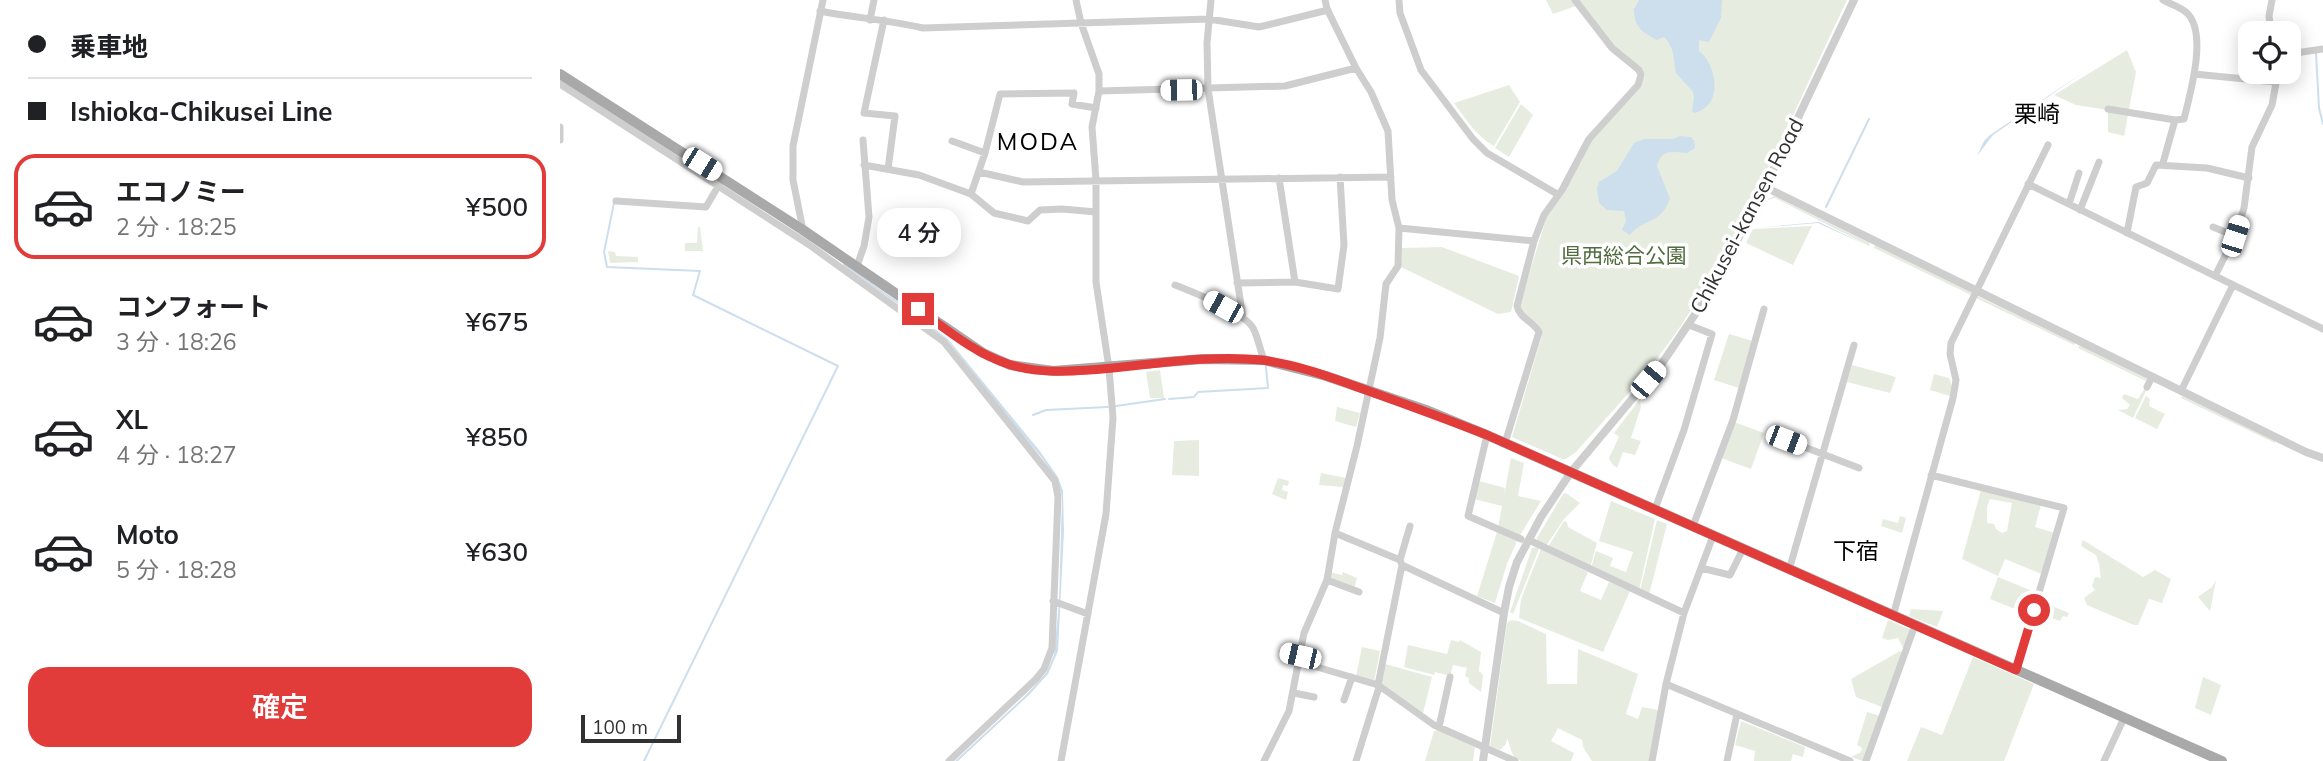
<!DOCTYPE html>
<html lang="ja">
<head>
<meta charset="utf-8">
<style>
	:root { --surface:#fff; --page:#f2f2f2; --text:#202124; --muted:#757577; --line:#e0e0e0; --accent:#e13b3a }
	body { margin:0; font-family:Mulish,"Noto Sans JP",sans-serif; background:var(--page); color:var(--text); height:100vh; display:flex; flex-direction:column; font-size:26px; white-space:nowrap }
	* { box-sizing:border-box; margin:0 }
	p { font-size:23px; color:var(--muted) }
	.icon { flex:none; width:38px; height:38px; fill:none; stroke:currentColor; stroke-width:2; stroke-linecap:round; stroke-linejoin:round }
	.map { position:relative; flex:1; overflow:hidden }
	.panel { display:flex; flex-direction:column; background:var(--surface); width:560px }
	.panel>* { flex:none }
	.guide { display:grid; align-content:center; height:154px; padding:0 28px; background:var(--surface) }
	.tools { position:absolute; left:1678px; top:21px; display:grid; gap:14px }
	.tools a { display:grid; place-items:center; width:63px; height:63px; border-radius:14px; background:var(--surface); box-shadow:0 4px 18px #0003; font-size:35px }
	.scale { position:absolute; left:21px; bottom:18px; width:100px; box-sizing:border-box; padding-left:7px; border:4px solid #313131; border-top:0; font-size:19px; line-height:24px; white-space:nowrap; color:#313131; -webkit-text-stroke:5px #fff; paint-order:stroke }
	.end { position:absolute; width:32px; height:32px; margin:-16px; border:9px solid #e13b3a; background:#fff; box-shadow:0 0 0 4px #fff }
	.from { border-radius:50% }
	.bubble { position:absolute; height:49px; border-radius:21px; background:var(--surface); box-shadow:0 4px 18px #0003; font-size:23px; font-weight:600; line-height:49px; text-align:center }
	.car { position:absolute; width:21px; height:42px; margin:-21px -10px; border-radius:9px; box-shadow:0 0 5px 2px #0007; background:linear-gradient(#fff 24%,#345 0 40%,#fff 0 76%,#345 0 86%,#fff 0) }
	.guide b { display:flex; align-items:center; gap:24px; height:66px; font-size:26px }
	.guide b+b { border-top:2px solid var(--line) }
	.guide i { width:18px; height:18px; background:var(--text) }
	ul { padding:0; list-style:none }
	li { display:flex; align-items:center; gap:21px; height:105px; margin:0 14px 10px; padding:0 14px; border:4px solid transparent; border-radius:21px }
	li div { flex:1 }
	li b { display:block; font-size:26px }
	li em { font-style:normal; font-weight:600 }
	li.current { border-color:var(--accent) }
	li>.icon { width:63px; height:63px; stroke-width:1.5 }
	.primary-button { display:flex; gap:14px; margin-top:auto; padding:14px 28px }
	.primary-button a { flex:1; height:80px; border-radius:21px; background:var(--accent); color:#fff; font-size:28px; font-weight:600; line-height:80px; text-align:center }
	main { display:flex; flex:1; min-height:0 }
	.map>svg:first-child { display:block }
</style>
</head>
<body>
<main>
<section class="panel">
<div class="guide">
<b><i class="from"></i>乗車地</b>
<b><i></i>Ishioka-Chikusei Line</b>
</div>
<ul>
<li class="current"><svg class="icon" aria-label="car" viewBox="0 0 24 24"><path d="M5 17H2v-5l4-1 3-4h7l3 4 3 1v5h-3M9 17h6M6 11h13"/><circle cx="7" cy="17" r="2"/><circle cx="17" cy="17" r="2"/></svg><div><b>エコノミー</b><p>2 分 · 18:25</p></div><em>¥500</em></li>
<li><svg class="icon" aria-label="car" viewBox="0 0 24 24"><path d="M5 17H2v-5l4-1 3-4h7l3 4 3 1v5h-3M9 17h6M6 11h13"/><circle cx="7" cy="17" r="2"/><circle cx="17" cy="17" r="2"/></svg><div><b>コンフォート</b><p>3 分 · 18:26</p></div><em>¥675</em></li>
<li><svg class="icon" aria-label="car" viewBox="0 0 24 24"><path d="M5 17H2v-5l4-1 3-4h7l3 4 3 1v5h-3M9 17h6M6 11h13"/><circle cx="7" cy="17" r="2"/><circle cx="17" cy="17" r="2"/></svg><div><b>XL</b><p>4 分 · 18:27</p></div><em>¥850</em></li>
<li><svg class="icon" aria-label="car" viewBox="0 0 24 24"><path d="M5 17H2v-5l4-1 3-4h7l3 4 3 1v5h-3M9 17h6M6 11h13"/><circle cx="7" cy="17" r="2"/><circle cx="17" cy="17" r="2"/></svg><div><b>Moto</b><p>5 分 · 18:28</p></div><em>¥630</em></li>
</ul>
<div class="primary-button"><a>確定</a></div>
</section>
<div class="map">
<svg width="1763" height="761" viewBox="0 0 1763 761">
	<rect width="100%" height="100%" fill="#fff"/>
	<path fill="#e6ede0" fill-rule="evenodd" d="M 986,0 L 1012,0 L 1016,6 L 993,14 Z
		M 1018,0 L 1287,0 C 1239,100 1194,208 1136,302 C 1103,357 1059,404 1016,452 L 1006,459 L 1002,459 L 952,437 L 982,335 L 978,324 L 963,314 L 959,306 L 987,216 L 997,198 L 1001,197 L 1027,146 L 1080,86 L 1085,76 L 1079,66 L 1051,43 Z
		M 1567,50 L 1576,72 L 1564,136 L 1548,132 L 1548,110 L 1516,105 L 1494,95 Z
		M 949,85 L 960,102 L 934,146 C 917,137 905,118 894,103 Z
		M 961,104 L 973,115 L 949,157 L 935,148 Z
		M 1214,196 L 1310,243 L 1309,246 L 1215,198 L 1207,200 L 1195,222 L 1206,200 Z
		M 1252,226 L 1233,265 L 1186,243 L 1193,229 Z
		M 138,227 L 140,227 L 143,251 L 125,251 L 125,243 L 137,243 Z
		M 1315,245 L 1412,293 L 1411,295 L 1314,248 Z
		M 882,247 L 959,276 L 951,312 L 938,314 L 841,267 L 842,248 Z
		M 48,251 L 55,252 L 56,256 L 78,257 L 78,262 L 50,263 Z
		M 1417,296 L 1515,343 L 1514,345 L 1416,298 Z
		M 1169,334 L 1193,341 L 1179,388 L 1154,380 Z
		M 1520,345 L 1587,379 L 1586,381 L 1518,348 Z
		M 1292,365 L 1336,377 L 1330,393 L 1287,382 Z
		M 600,370 L 604,398 L 590,398 L 586,372 Z
		M 1374,374 L 1389,378 L 1392,386 L 1390,396 L 1370,390 Z
		M 1586,386 L 1588,387 L 1573,418 L 1558,410 L 1567,409 L 1570,405 L 1562,398 L 1564,394 L 1578,399 Z
		M 1586,396 L 1590,399 L 1589,406 L 1605,414 L 1597,429 L 1575,418 Z
		M 1622,396 L 1715,441 L 1715,443 L 1621,398 Z
		M 1080,399 L 1081,407 L 1071,438 L 1081,441 L 1075,455 L 1063,452 L 1057,468 L 1052,464 L 1049,458 L 1059,437 L 1054,433 Z
		M 777,407 L 800,413 L 796,427 L 775,421 Z
		M 1174,422 L 1204,433 L 1191,469 L 1161,458 Z
		M 639,440 L 639,476 L 612,475 L 614,441 Z
		M 951,458 L 964,463 L 958,496 L 981,501 L 959,537 L 938,528 L 942,506 L 914,499 L 919,481 L 945,488 L 944,496 Z
		M 761,473 L 786,478 L 783,487 L 759,485 Z
		M 718,478 L 729,481 L 728,486 L 723,485 L 722,490 L 728,492 L 726,500 L 712,494 Z
		M 1421,490 L 1481,505 L 1475,527 L 1495,533 L 1484,575 L 1445,559 L 1438,576 L 1402,559 ZM 1430,499 L 1452,503 L 1447,531 L 1442,533 L 1436,529 L 1434,524 L 1427,523 L 1427,507 Z
		M 1006,493 L 1020,503 L 1004,519 L 986,546 L 978,543 L 977,538 L 1003,494 Z
		M 1051,501 L 1095,519 L 1079,590 L 1031,568 L 1036,551 L 1053,558 L 1050,566 L 1066,572 L 1073,552 L 1039,541 Z
		M 1340,516 L 1346,518 L 1342,533 L 1321,526 L 1323,519 L 1338,523 Z
		M 1097,520 L 1107,524 L 1089,595 L 1080,591 Z
		M 1004,521 L 1007,522 L 1008,527 L 1037,543 L 1030,568 L 988,547 Z
		M 937,532 L 957,541 L 947,564 L 935,603 L 917,596 Z
		M 1523,540 L 1583,577 L 1595,570 L 1611,579 L 1602,603 L 1589,599 L 1578,625 L 1574,625 L 1527,605 L 1524,598 L 1535,590 L 1532,586 L 1535,577 L 1541,578 L 1539,564 L 1536,555 L 1521,546 Z
		M 976,547 L 979,549 L 953,614 L 950,612 L 972,548 Z
		M 981,549 L 1028,572 L 1020,591 L 1041,600 L 1049,582 L 1070,591 L 1043,652 L 959,618 L 961,599 Z
		M 769,572 L 782,575 L 783,572 L 797,578 L 794,589 L 768,579 Z
		M 1438,577 L 1477,593 L 1470,615 L 1430,599 Z
		M 1656,580 L 1650,611 L 1638,597 L 1652,587 Z
		M 1485,603 L 1509,613 L 1507,617 L 1503,616 L 1500,621 L 1481,614 Z
		M 1351,609 L 1383,611 L 1377,627 L 1349,616 Z
		M 951,620 L 958,621 L 986,634 L 987,684 L 1017,684 L 1018,649 L 1078,674 L 1066,714 L 1078,719 L 1082,707 L 1098,710 L 1090,761 L 1032,761 L 1023,747 L 1022,740 L 998,728 L 991,741 L 1014,753 L 1011,761 L 961,761 L 954,758 L 947,738 L 946,744 L 940,750 L 930,746 L 947,623 Z
		M 1328,620 L 1351,630 L 1344,650 L 1338,638 L 1328,640 L 1322,638 Z
		M 891,640 L 899,642 L 900,640 L 921,652 L 919,671 L 923,675 L 921,692 L 909,683 L 909,678 L 905,676 L 907,668 L 893,665 L 890,676 L 875,672 L 874,675 L 844,667 L 848,645 L 887,654 Z
		M 802,647 L 820,651 L 814,682 L 796,676 Z
		M 1340,651 L 1343,654 L 1322,707 L 1296,697 L 1291,679 Z
		M 1413,657 L 1474,684 L 1444,761 L 1347,761 L 1361,727 L 1382,735 Z
		M 825,664 L 872,677 L 863,713 L 821,684 Z
		M 1643,677 L 1661,685 L 1651,715 L 1635,708 Z
		M 1307,712 L 1320,716 L 1303,761 L 1291,757 L 1301,752 L 1302,748 L 1297,745 Z
		M 1181,721 L 1245,747 L 1243,757 L 1233,754 L 1231,761 L 1194,761 L 1195,751 L 1175,745 Z
		M 879,730 L 915,747 L 913,761 L 865,761 L 874,731 Z"/>
	<path fill="#cddeec" d="M 1079,0 L 1162,0 L 1161,18 L 1149,42 L 1139,40 L 1139,51 C 1156,63 1165,106 1134,113 L 1132,111 L 1134,98 L 1133,92 L 1116,73 C 1113,58 1115,48 1104,37 L 1097,40 C 1083,33 1074,27 1074,10 L 1071,9 L 1074,9 Z
		M 1527,70 L 1433,135 L 1417,156 L 1424,141 L 1430,135 Z
		M 1120,136 L 1131,137 L 1134,141 L 1135,148 L 1127,153 C 1114,152 1101,148 1097,166 L 1110,199 C 1099,226 1086,216 1070,235 L 1062,230 L 1066,221 L 1064,211 L 1047,210 L 1039,203 L 1037,188 L 1039,182 L 1057,171 L 1074,143 L 1084,139 L 1113,139 Z
		M 1259,222 L 1308,246 L 1258,223 L 1195,228 Z
		M 352,312 L 388,339 L 479,450 L 498,477 L 503,491 L 504,531 L 498,651 L 488,674 L 469,695 L 398,761 L 395,761 L 466,695 L 486,673 L 494,655 L 499,602 L 502,497 L 497,480 L 482,458 L 446,416 L 388,341 L 351,314 Z"/>
	<g fill="none" stroke-linecap="round" stroke-linejoin="round">
		<path stroke="#cddeec" stroke-width="2" d="M 1756,53 L 1759,108 L 1763,124
			M 54,203 L 44,252 L 47,267 L 140,271 L 133,295 L 278,366 L 84,761
			M 1266,207 L 1309,119
			M 284,265 L 351,312
			M 609,399 L 634,397 L 638,392 L 708,388 L 706,367
			M 556,406 L 605,399
			M 473,415 L 486,410 L 548,407"/>
		<path stroke="#cecece" stroke-width="7" d="M 651,0 L 647,43 L 648,89 L 683,318
			M 839,0 L 840,13 L 861,70 L 913,139 L 927,153 L 997,194
			M 260,11 C 295,18 329,20 363,28 L 649,19 L 699,27 L 768,10
			M 310,20 L 314,0
			M 324,20 L 304,113 L 335,116 L 328,169
			M 1711,33 L 1709,16 L 1712,0
			M 1729,54 L 1763,49
			M 1634,74 L 1716,82
			M 0,84 L 248,244 L 384,342 L 495,481 L 498,497 L 492,648 L 484,669 L 476,679 L 389,761
			M 539,91 L 725,86 L 796,68
			M 1548,109 L 1615,120
			M 0,127 L 0,140
			M 392,141 L 425,153
			M 1603,163 L 1615,120 L 1624,119 C 1630,94 1648,33 1627,13 C 1621,7 1610,4 1603,0
			M 304,165 L 359,175 L 411,194 L 434,213 L 468,221 L 480,210 L 502,209 L 536,212
			M 419,172 L 463,182 L 831,177
			M 719,178 L 735,282
			M 1468,184 L 1763,329
			M 411,194 L 425,153 L 440,94 L 514,93 L 512,104 L 536,108
			M 56,201 L 146,207 L 160,183
			M 1509,204 L 1519,173
			M 1520,210 L 1539,162
			M 1653,227 L 1675,236
			M 839,228 L 974,241
			M 243,230 L 233,180 L 233,146 L 263,0
			M 1567,233 L 1576,187 L 1587,183 L 1596,165 L 1647,168 L 1689,178
			M 297,266 L 304,246 L 309,217 L 303,140
			M 1655,276 L 1675,236 L 1684,208 L 1692,147 L 1712,105 L 1718,72
			M 677,283 L 735,282 L 778,289 L 784,245 L 780,177
			M 615,285 C 633,292 684,312 693,328 C 698,337 700,350 704,360
			M 1587,387 L 1592,377
			M 1621,391 L 1673,285
			M 927,435 L 908,516 L 961,539
			M 1226,440 L 1299,468
			M 945,443 L 979,332 C 973,321 960,319 957,306 L 974,241 L 984,215 L 1002,190 L 1029,139 L 1078,85 L 1081,75 L 1079,70 L 1052,48 L 1015,0
			M 1371,475 L 1504,508 L 1456,670
			M 1095,509 L 1124,430 L 1152,334 L 1129,325
			M 1133,526 L 1173,420 L 1204,309
			M 775,533 L 840,560 L 842,565 L 944,613
			M 969,540 L 1124,613
			M 840,560 L 850,526
			M 1141,568 L 1170,575 L 1183,549
			M 1229,570 L 1294,345
			M 767,580 L 799,592
			M 493,601 L 528,614
			M 1333,616 L 1393,398 L 1396,380 L 1390,354 L 1391,343 L 1488,145
			M 725,653 L 740,656
			M 740,662 L 818,685 L 874,725 L 955,761
			M 1106,684 L 1290,761
			M 818,685 L 842,565
			M 734,693 L 754,697
			M 784,700 L 792,677
			M 879,727 L 890,677
			M 501,761 L 546,514 L 553,418 L 549,368 L 536,282 L 536,180 L 532,127 L 539,91 L 539,74 L 521,23 L 516,0
			M 704,761 L 729,711 L 744,633 L 767,580 L 775,533 L 797,446 L 820,338 L 826,284 L 838,266 L 839,228 L 832,200 L 828,131 L 811,92 L 796,68 L 767,9 L 765,0
			M 796,761 L 819,687
			M 1092,761 L 1106,684 L 1124,613 L 1153,536
			M 1167,761 L 1177,714
			M 1306,761 L 1355,625
			M 1544,761 L 1564,718"/>
		<path stroke="#cecece" stroke-width="8" d="M 1205,187 L 1746,452 L 1763,458
			M 923,761 L 944,613 L 949,587 L 957,562 L 981,517 L 1011,472 L 1103,362 L 1152,289 L 1205,187 L 1294,0"/>
		<path stroke="#a9a9a9" stroke-width="10" d="M 0,74 L 243,230 L 423,353 L 450,365 L 493,371 L 643,359 L 704,360 L 766,376 L 869,411 L 927,435 L 1662,761"/>
	</g>
	<g fill="none" stroke-linecap="round" stroke-linejoin="round">
		<path stroke="#e13b3a" stroke-width="9" d="M 358,309 C 386,329 414,353 448,364 C 481,375 518,371 553,368 C 602,363 652,355 701,360 C 736,364 770,377 803,389 C 845,404 886,419 927,435 L 1456,670 L 1474,610"/>
	</g>
	<g text-anchor="middle" stroke-width="7" stroke-linejoin="round" paint-order="stroke">
		<g font-size="21" fill="#313131" stroke="#fff">
			<text transform="translate(1187 216) rotate(-62)" y="7">Chikusei-kansen Road</text>
		</g>
		<g font-size="21" fill="#516c3f" stroke="#fff">
			<text x="1064" y="263">県西総合公園</text>
		</g>
		<g font-size="23" fill="#000" stroke="#fff">
			<text x="1477" y="122">栗崎</text>
			<text x="1296" y="559">下宿</text>
		</g>
		<g font-size="24" letter-spacing="2" fill="#000" stroke="#fff">
			<text x="478" y="150">MODA</text>
		</g>
	</g>
</svg>
<div class="tools">
<a><svg class="icon" aria-label="locate" viewBox="0 0 24 24"><circle cx="12" cy="12" r="6"/><path d="M12 2v4M12 18v4M2 12h4M18 12h4"/></svg></a>
</div>
<div class="scale">100 m</div>
<i class="end from" style="left:1474px;top:610px"></i>
<i class="end" style="left:358px;top:309px"></i>
<div class="bubble" style="left:317px;top:208px;width:84px">4 分</div>
<i class="car" style="left:621px;top:90px;rotate:269deg"></i>
<i class="car" style="left:142px;top:164px;rotate:122deg"></i>
<i class="car" style="left:1675px;top:236px;rotate:18deg"></i>
<i class="car" style="left:663px;top:307px;rotate:299deg"></i>
<i class="car" style="left:1088px;top:380px;rotate:40deg"></i>
<i class="car" style="left:1226px;top:440px;rotate:111deg"></i>
<i class="car" style="left:740px;top:656px;rotate:283deg"></i>
</div>
</main>
</body>
</html>
